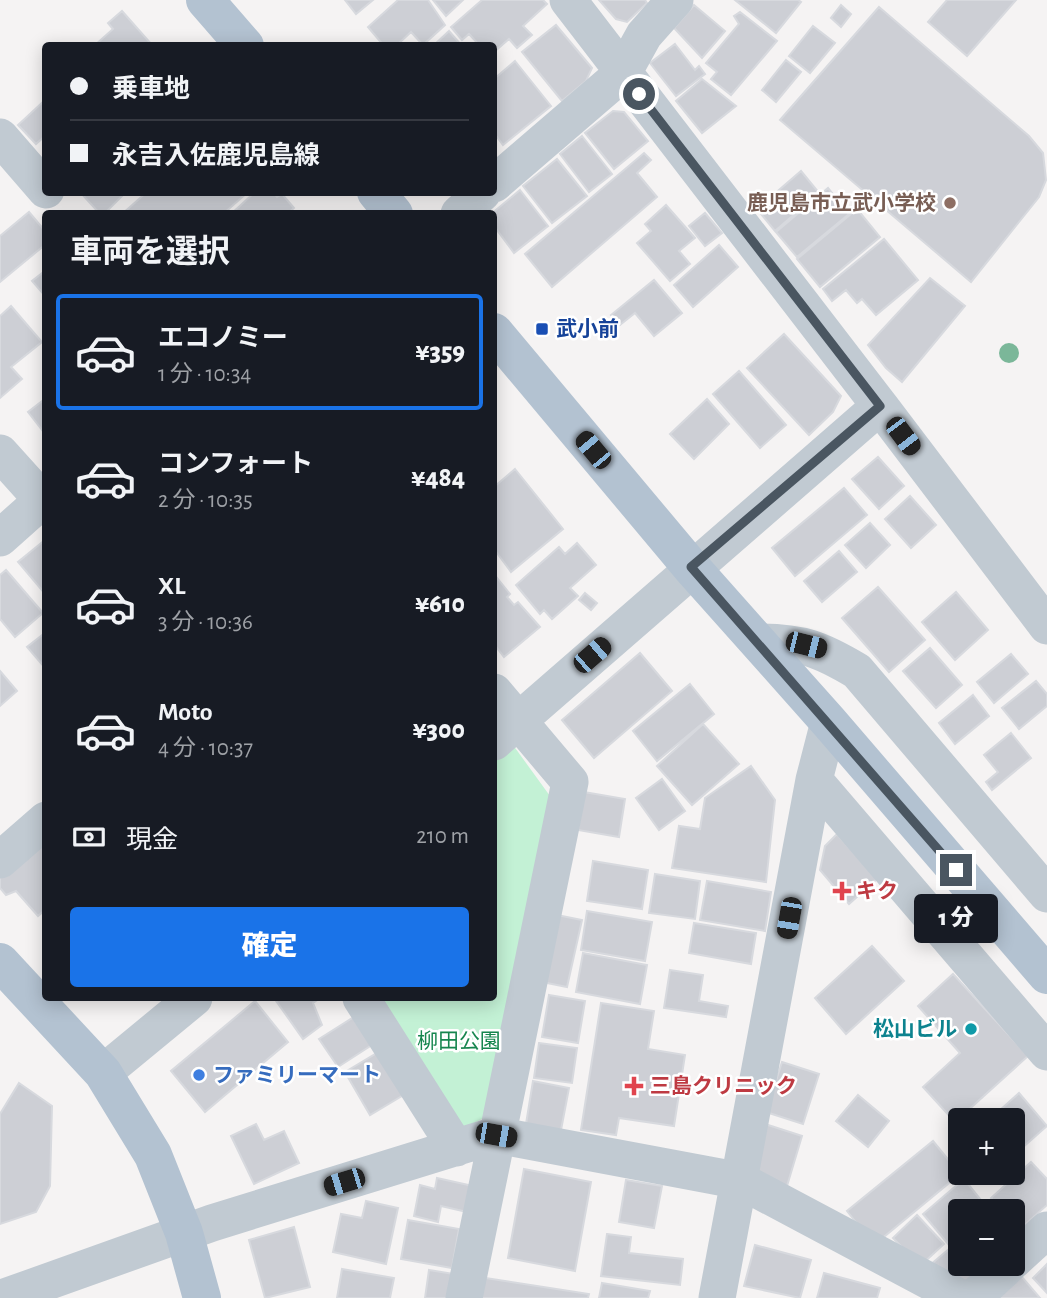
<!DOCTYPE html>
<html lang="ja">
<head>
<meta charset="utf-8">
<style>
	:root { --surface:#171b24; --page:#242831; --text:#f1f3f6; --muted:#9ea1a6; --line:#363941; --accent:#1a73e8 }
	body { margin:0; font-family:"Alegreya Sans","Noto Sans JP",sans-serif; background:var(--page); color:var(--text); height:100vh; display:flex; flex-direction:column; font-size:26px; white-space:nowrap }
	* { box-sizing:border-box; margin:0 }
	p { font-size:23px; color:var(--muted) }
	.icon { flex:none; width:38px; height:38px; fill:none; stroke:currentColor; stroke-width:2; stroke-linecap:round; stroke-linejoin:round }
	.map { position:relative; flex:1; overflow:hidden }
	.details { position:absolute; left:42px; top:210px; width:455px; height:791px; display:flex; flex-direction:column; background:var(--surface); border-radius:7px; box-shadow:0 4px 18px #0003 }
	.details>* { flex:none }
	.hud { position:absolute; left:42px; top:42px; width:455px; height:154px; border-radius:7px; box-shadow:0 4px 18px #0003; display:grid; align-content:center; height:154px; padding:0 28px; background:var(--surface) }
	.controls { position:absolute; left:948px; top:1108px; display:grid; gap:14px }
	.controls a { display:grid; place-items:center; width:77px; height:77px; border-radius:7px; background:var(--surface); box-shadow:0 4px 18px #0003; font-size:35px }
	.end { position:absolute; width:32px; height:32px; margin:-16px; border:9px solid #4a5661; background:#fff; box-shadow:0 0 0 4px #fff }
	.from { border-radius:50% }
	.bubble { position:absolute; height:49px; border-radius:7px; background:var(--surface); box-shadow:0 4px 18px #0003; font-size:23px; font-weight:800; line-height:49px; text-align:center }
	.car { position:absolute; width:21px; height:42px; margin:-21px -10px; border-radius:9px; box-shadow:0 0 5px 2px #0007; background:linear-gradient(#222 24%,#8ab4d8 0 40%,#222 0 76%,#8ab4d8 0 86%,#222 0) }
	.hud b { display:flex; align-items:center; gap:24px; height:66px; font-size:26px }
	.hud b+b { border-top:2px solid var(--line) }
	.hud i { width:18px; height:18px; background:var(--text) }
	ul { padding:0; list-style:none }
	li { display:flex; align-items:center; gap:21px; height:116px; margin:0 14px 10px; padding:0 14px; border:4px solid transparent; border-radius:7px }
	li div { flex:1 }
	li b { display:block; font-size:26px }
	li em { font-style:normal; font-weight:800 }
	li.selected { border-color:var(--accent) }
	li>.icon { width:63px; height:63px; stroke-width:1.5 }
	h2 { padding:0 28px; font-size:32px; line-height:84px }
	.pay { display:flex; align-items:center; gap:18px; height:77px; padding:0 28px; font-size:26px }
	.pay p { margin-inline-start:auto }
	.button { display:flex; gap:14px; margin-top:auto; padding:14px 28px }
	.button a { flex:1; height:80px; border-radius:7px; background:var(--accent); color:#fff; font-size:28px; font-weight:800; line-height:80px; text-align:center }
	.map>svg:first-child { display:block }
</style>
</head>
<body>
<div class="map">
<svg width="1047" height="1298" viewBox="0 0 1047 1298">
	<rect width="100%" height="100%" fill="#f5f3f3"/>
	<path fill="#c3f1d5" d="M 513,745 L 550,796 L 488,1116 L 464,1128 L 382,998 L 494,998 L 494,763 Z"/>
	<path fill="#cdcfd5" stroke="#d7d9de" stroke-width="2" d="M 345,0 L 373,0 L 356,14 Z
		M 398,0 L 428,0 L 445,25 L 423,45 L 411,32 L 396,46 L 384,46 L 368,27 Z
		M 433,0 L 463,0 L 446,16 Z
		M 482,0 L 543,0 L 547,4 L 523,26 L 532,35 L 517,48 L 509,39 L 494,52 L 494,46 L 480,46 L 469,34 L 462,40 L 451,27 Z
		M 599,0 L 645,0 L 647,3 L 627,22 L 616,19 Z
		M 735,0 L 798,0 L 801,2 L 776,33 Z
		M 947,0 L 1016,0 L 967,56 L 928,22 Z
		M 694,5 L 725,31 L 702,58 L 674,28 Z
		M 841,5 L 851,14 L 841,27 L 831,18 Z
		M 879,7 L 1029,136 L 1043,153 L 1046,180 L 1039,197 L 971,282 L 780,120 Z
		M 122,11 L 153,46 L 94,46 L 113,29 L 108,23 Z
		M 740,12 L 777,41 L 731,95 L 711,79 L 717,72 L 706,63 L 739,24 L 734,16 Z
		M 556,25 L 592,68 L 586,81 L 562,101 L 522,52 Z
		M 813,26 L 835,43 L 810,73 L 789,56 Z
		M 449,31 L 462,46 L 433,46 Z
		M 675,44 L 695,70 L 699,66 L 705,74 L 676,96 L 650,63 Z
		M 786,60 L 801,72 L 776,102 L 762,90 Z
		M 515,61 L 551,106 L 503,145 L 494,133 L 494,79 Z
		M 702,79 L 736,106 L 702,133 L 676,101 Z
		M 46,99 L 46,135 L 36,144 L 18,125 Z
		M 613,111 L 624,112 L 648,141 L 614,169 L 585,133 Z
		M 582,136 L 612,174 L 589,192 L 560,154 Z
		M 644,153 L 651,160 L 637,173 L 657,197 L 552,287 L 525,254 Z
		M 557,159 L 587,196 L 552,223 L 523,186 Z
		M 801,171 L 819,193 L 775,231 L 757,209 Z
		M 828,188 L 849,214 L 797,257 L 776,232 Z
		M 520,190 L 548,226 L 514,253 L 494,226 L 491,214 Z
		M 80,192 L 126,192 L 104,214 L 100,214 Z
		M 147,192 L 248,192 L 223,214 L 122,214 Z
		M 255,192 L 273,192 L 277,197 L 282,194 L 294,208 L 287,214 L 231,214 Z
		M 666,205 L 695,238 L 679,251 L 690,264 L 670,281 L 637,243 L 651,231 L 645,224 Z
		M 857,209 L 880,237 L 820,287 L 797,259 Z
		M 29,212 L 46,232 L 46,244 L 0,282 L 0,236 Z
		M 705,213 L 722,233 L 705,246 L 689,226 Z
		M 884,239 L 918,280 L 876,315 L 862,299 L 857,303 L 846,290 L 832,301 L 823,289 Z
		M 719,245 L 738,267 L 693,307 L 674,285 Z
		M 46,270 L 46,297 L 32,281 Z
		M 930,278 L 965,306 L 902,382 L 886,368 L 868,345 Z
		M 654,280 L 682,313 L 654,336 L 635,313 L 620,325 L 611,315 Z
		M 11,306 L 42,342 L 11,367 L 22,379 L 0,398 L 0,316 Z
		M 784,334 L 841,396 L 833,412 L 809,435 L 747,368 Z
		M 739,371 L 786,425 L 760,448 L 713,394 Z
		M 46,398 L 46,435 L 28,412 Z
		M 707,399 L 729,424 L 694,459 L 670,434 Z
		M 878,457 L 904,486 L 879,509 L 852,479 Z
		M 515,469 L 563,529 L 511,572 L 494,549 L 494,487 Z
		M 844,488 L 867,515 L 795,576 L 772,548 Z
		M 910,496 L 936,525 L 911,548 L 885,519 Z
		M 870,523 L 890,545 L 866,568 L 845,545 Z
		M 46,539 L 46,595 L 18,562 Z
		M 577,543 L 596,565 L 570,588 L 578,596 L 552,619 L 544,610 L 540,614 L 516,585 L 559,547 L 565,554 Z
		M 839,551 L 857,572 L 822,602 L 804,581 Z
		M 6,570 L 43,613 L 15,637 L 0,619 L 0,575 Z
		M 494,574 L 510,594 L 507,597 L 514,605 L 518,602 L 540,627 L 504,657 L 494,644 Z
		M 878,587 L 925,640 L 889,672 L 842,618 Z
		M 956,592 L 988,630 L 955,660 L 922,622 Z
		M 585,593 L 597,603 L 591,610 L 579,600 Z
		M 46,632 L 46,669 L 27,647 Z
		M 930,648 L 962,685 L 936,708 L 903,671 Z
		M 640,653 L 672,691 L 594,758 L 562,720 Z
		M 1011,654 L 1028,674 L 994,703 L 977,682 Z
		M 0,671 L 17,691 L 0,706 Z
		M 1036,681 L 1047,694 L 1047,706 L 1019,729 L 1002,708 Z
		M 690,684 L 714,714 L 657,761 L 633,731 Z
		M 973,695 L 989,716 L 955,744 L 939,723 Z
		M 703,724 L 739,764 L 692,805 L 657,766 Z
		M 1011,733 L 1031,758 L 992,790 L 986,782 L 998,772 L 984,755 Z
		M 751,766 L 775,800 L 766,882 L 672,868 L 679,826 L 700,829 L 705,798 Z
		M 662,779 L 685,811 L 659,830 L 636,798 Z
		M 584,792 L 625,799 L 619,837 L 578,830 Z
		M 837,834 L 877,879 L 849,904 L 820,870 L 825,846 Z
		M 46,841 L 46,909 L 38,916 L 16,891 L 6,895 L 0,888 L 0,877 Z
		M 593,861 L 648,870 L 642,909 L 587,901 Z
		M 655,874 L 700,881 L 695,919 L 649,913 Z
		M 707,881 L 771,892 L 765,931 L 700,920 Z
		M 587,911 L 652,922 L 645,961 L 581,950 Z
		M 552,914 L 582,920 L 567,987 L 537,981 Z
		M 694,923 L 756,933 L 751,964 L 689,953 Z
		M 872,946 L 904,981 L 846,1034 L 815,998 Z
		M 583,953 L 647,965 L 640,1004 L 576,992 Z
		M 670,970 L 703,975 L 699,1001 L 728,1006 L 726,1017 L 664,1008 Z
		M 953,974 L 1028,1056 L 955,1122 L 923,1087 L 960,1053 L 918,1006 Z
		M 549,995 L 585,1001 L 578,1043 L 542,1037 Z
		M 274,998 L 320,998 L 313,1003 L 322,1025 L 303,1039 Z
		M 255,1001 L 288,1042 L 205,1112 L 171,1071 Z
		M 601,1003 L 654,1011 L 648,1049 L 685,1055 L 674,1126 L 619,1118 L 616,1135 L 581,1130 Z
		M 357,1015 L 375,1043 L 338,1067 L 319,1039 Z
		M 539,1043 L 577,1048 L 572,1083 L 534,1078 Z
		M 382,1050 L 407,1093 L 370,1115 L 345,1072 Z
		M 782,1062 L 819,1074 L 803,1124 L 766,1112 Z
		M 533,1081 L 569,1088 L 561,1130 L 526,1124 Z
		M 19,1083 L 52,1106 L 50,1186 L 36,1212 L 0,1224 L 0,1114 Z
		M 1019,1093 L 1047,1126 L 1013,1156 L 1013,1120 L 989,1120 Z
		M 858,1095 L 889,1121 L 868,1147 L 836,1121 Z
		M 256,1124 L 264,1140 L 284,1131 L 299,1163 L 254,1184 L 231,1136 Z
		M 765,1124 L 802,1136 L 787,1186 L 749,1175 Z
		M 933,1141 L 960,1174 L 874,1245 L 847,1211 Z
		M 1031,1162 L 1047,1179 L 1047,1205 L 1019,1230 L 1013,1223 L 1013,1211 L 1003,1211 L 991,1198 Z
		M 524,1169 L 591,1182 L 575,1271 L 508,1258 Z
		M 437,1178 L 473,1186 L 467,1212 L 441,1206 L 438,1222 L 414,1216 L 420,1185 L 435,1189 Z
		M 964,1179 L 989,1210 L 961,1211 L 961,1234 L 949,1245 L 923,1214 Z
		M 626,1180 L 662,1186 L 654,1228 L 619,1222 Z
		M 366,1201 L 398,1208 L 386,1264 L 333,1252 L 341,1214 L 362,1218 Z
		M 917,1215 L 944,1244 L 920,1266 L 893,1238 Z
		M 408,1220 L 459,1229 L 452,1268 L 401,1259 Z
		M 294,1227 L 310,1287 L 265,1298 L 249,1240 Z
		M 607,1234 L 631,1237 L 629,1253 L 683,1259 L 680,1285 L 601,1276 Z
		M 961,1239 L 961,1264 L 991,1264 L 969,1285 L 930,1265 Z
		M 755,1245 L 811,1260 L 800,1298 L 744,1286 Z
		M 1047,1264 L 1047,1293 L 1033,1278 Z
		M 342,1269 L 394,1278 L 390,1298 L 337,1298 Z
		M 429,1270 L 454,1274 L 450,1298 L 425,1298 Z
		M 1016,1270 L 1040,1298 L 985,1298 Z
		M 824,1273 L 880,1288 L 877,1298 L 817,1298 Z
		M 479,1277 L 589,1294 L 588,1298 L 475,1298 Z
		M 602,1283 L 650,1291 L 648,1298 L 599,1298 Z"/>
	<g fill="none" stroke-linecap="round" stroke-linejoin="round">
		<path stroke="#c1cad2" stroke-width="37" d="M 0,137 L 46,190
			M 494,184 L 623,73 L 644,35 L 675,0
			M 459,214 L 483,192
			M 880,406 L 1047,626
			M 0,453 L 46,504
			M 0,538 L 46,497
			M 759,642 C 802,642 820,649 857,671 L 1047,894
			M 494,742 L 880,406 L 568,0
			M 814,780 L 1047,1052
			M 0,860 L 46,820
			M 361,998 L 456,1148
			M 103,1073 L 194,998
			M 1013,1261 L 1047,1230
			M 2,1298 L 212,1223 L 496,1135 L 741,1181 L 961,1298
			M 464,1298 L 570,782 L 494,692
			M 717,1298 L 814,780 L 829,722
			M 973,1298 L 1010,1264"/>
		<path stroke="#b3c2d1" stroke-width="38" d="M 205,0 L 245,46
			M 376,192 L 394,214
			M 494,332 L 691,567 L 829,722 L 1047,975
			M 0,962 L 103,1073 L 153,1155 L 184,1233 L 202,1298"/>
	</g>
	<circle fill="#7bb799" cx="1009" cy="353" r="10"/>
	<g fill="none" stroke-linecap="round" stroke-linejoin="round">
		<path stroke="#4a5661" stroke-width="9" d="M 639,94 L 880,406 L 691,567 L 956,870"/>
	</g>
	<circle fill="#8d6e63" stroke="#fff" stroke-width="2.5" cx="950" cy="203" r="7"/>
	<rect fill="#1a4fb4" stroke="#fff" stroke-width="2.5" x="535" y="322" width="14" height="14" rx="3.5"/>
	<g fill="#e0444e" stroke="#fff" stroke-width="2.5">
		<path d="M838.5 880.5h7v7h7v7h-7v7h-7v-7h-7v-7h7z"/>
		<path d="M630.5 1075.5h7v7h7v7h-7v7h-7v-7h-7v-7h7z"/>
	</g>
	<circle fill="#0f9aa8" stroke="#fff" stroke-width="2.5" cx="971" cy="1029" r="7"/>
	<circle fill="#3f7fe0" stroke="#fff" stroke-width="2.5" cx="199" cy="1075" r="7"/>
	<g text-anchor="middle" stroke-width="5" stroke-linejoin="round" paint-order="stroke">
		<g font-size="21" font-weight="bold" fill="#785e54" stroke="#fff" text-anchor="end">
			<text x="936" y="210">鹿児島市立武小学校</text>
		</g>
		<g font-size="21" font-weight="bold" fill="#164399" stroke="#fff" text-anchor="start">
			<text x="556" y="336">武小前</text>
		</g>
		<g font-size="21" font-weight="bold" fill="#be3a42" stroke="#fff" text-anchor="start">
			<text x="856" y="898">キク</text>
			<text x="650" y="1093">三島クリニック</text>
		</g>
		<g font-size="21" font-weight="bold" fill="#0d838f" stroke="#fff" text-anchor="end">
			<text x="957" y="1036">松山ビル</text>
		</g>
		<g font-size="21" fill="#17864f" stroke="#fff">
			<text x="459" y="1048">柳田公園</text>
		</g>
		<g font-size="21" font-weight="bold" fill="#366cbe" stroke="#fff" text-anchor="start">
			<text x="213" y="1082">ファミリーマート</text>
		</g>
	</g>
</svg>
<div class="controls">
<a>+</a>
<a>−</a>
</div>
<i class="end from" style="left:639px;top:94px"></i>
<i class="end" style="left:956px;top:870px"></i>
<div class="bubble" style="left:914px;top:894px;width:84px">1 分</div>
<i class="car" style="left:903px;top:436px;rotate:143deg"></i>
<i class="car" style="left:593px;top:450px;rotate:320deg"></i>
<i class="car" style="left:806px;top:645px;rotate:104deg"></i>
<i class="car" style="left:592px;top:655px;rotate:49deg"></i>
<i class="car" style="left:789px;top:918px;rotate:190deg"></i>
<i class="car" style="left:496px;top:1135px;rotate:100deg"></i>
<i class="car" style="left:344px;top:1182px;rotate:253deg"></i>
<div class="hud">
<b><i class="from"></i>乗車地</b>
<b><i></i>永吉入佐鹿児島線</b>
</div>
<section class="details">
<h2>車両を選択</h2>
<ul>
<li class="selected"><svg class="icon" aria-label="car" viewBox="0 0 24 24"><path d="M5 17H2v-5l4-1 3-4h7l3 4 3 1v5h-3M9 17h6M6 11h13"/><circle cx="7" cy="17" r="2"/><circle cx="17" cy="17" r="2"/></svg><div><b>エコノミー</b><p>1 分 · 10:34</p></div><em>¥359</em></li>
<li><svg class="icon" aria-label="car" viewBox="0 0 24 24"><path d="M5 17H2v-5l4-1 3-4h7l3 4 3 1v5h-3M9 17h6M6 11h13"/><circle cx="7" cy="17" r="2"/><circle cx="17" cy="17" r="2"/></svg><div><b>コンフォート</b><p>2 分 · 10:35</p></div><em>¥484</em></li>
<li><svg class="icon" aria-label="car" viewBox="0 0 24 24"><path d="M5 17H2v-5l4-1 3-4h7l3 4 3 1v5h-3M9 17h6M6 11h13"/><circle cx="7" cy="17" r="2"/><circle cx="17" cy="17" r="2"/></svg><div><b>XL</b><p>3 分 · 10:36</p></div><em>¥610</em></li>
<li><svg class="icon" aria-label="car" viewBox="0 0 24 24"><path d="M5 17H2v-5l4-1 3-4h7l3 4 3 1v5h-3M9 17h6M6 11h13"/><circle cx="7" cy="17" r="2"/><circle cx="17" cy="17" r="2"/></svg><div><b>Moto</b><p>4 分 · 10:37</p></div><em>¥300</em></li>
</ul>
<div class="pay"><svg class="icon" aria-label="cash" viewBox="0 0 24 24"><path d="M3 7h18v10H3z"/><circle cx="12" cy="12" r="2"/></svg>現金<p>210 m</p></div>
<div class="button"><a>確定</a></div>
</section>
</div>
</body>
</html>
